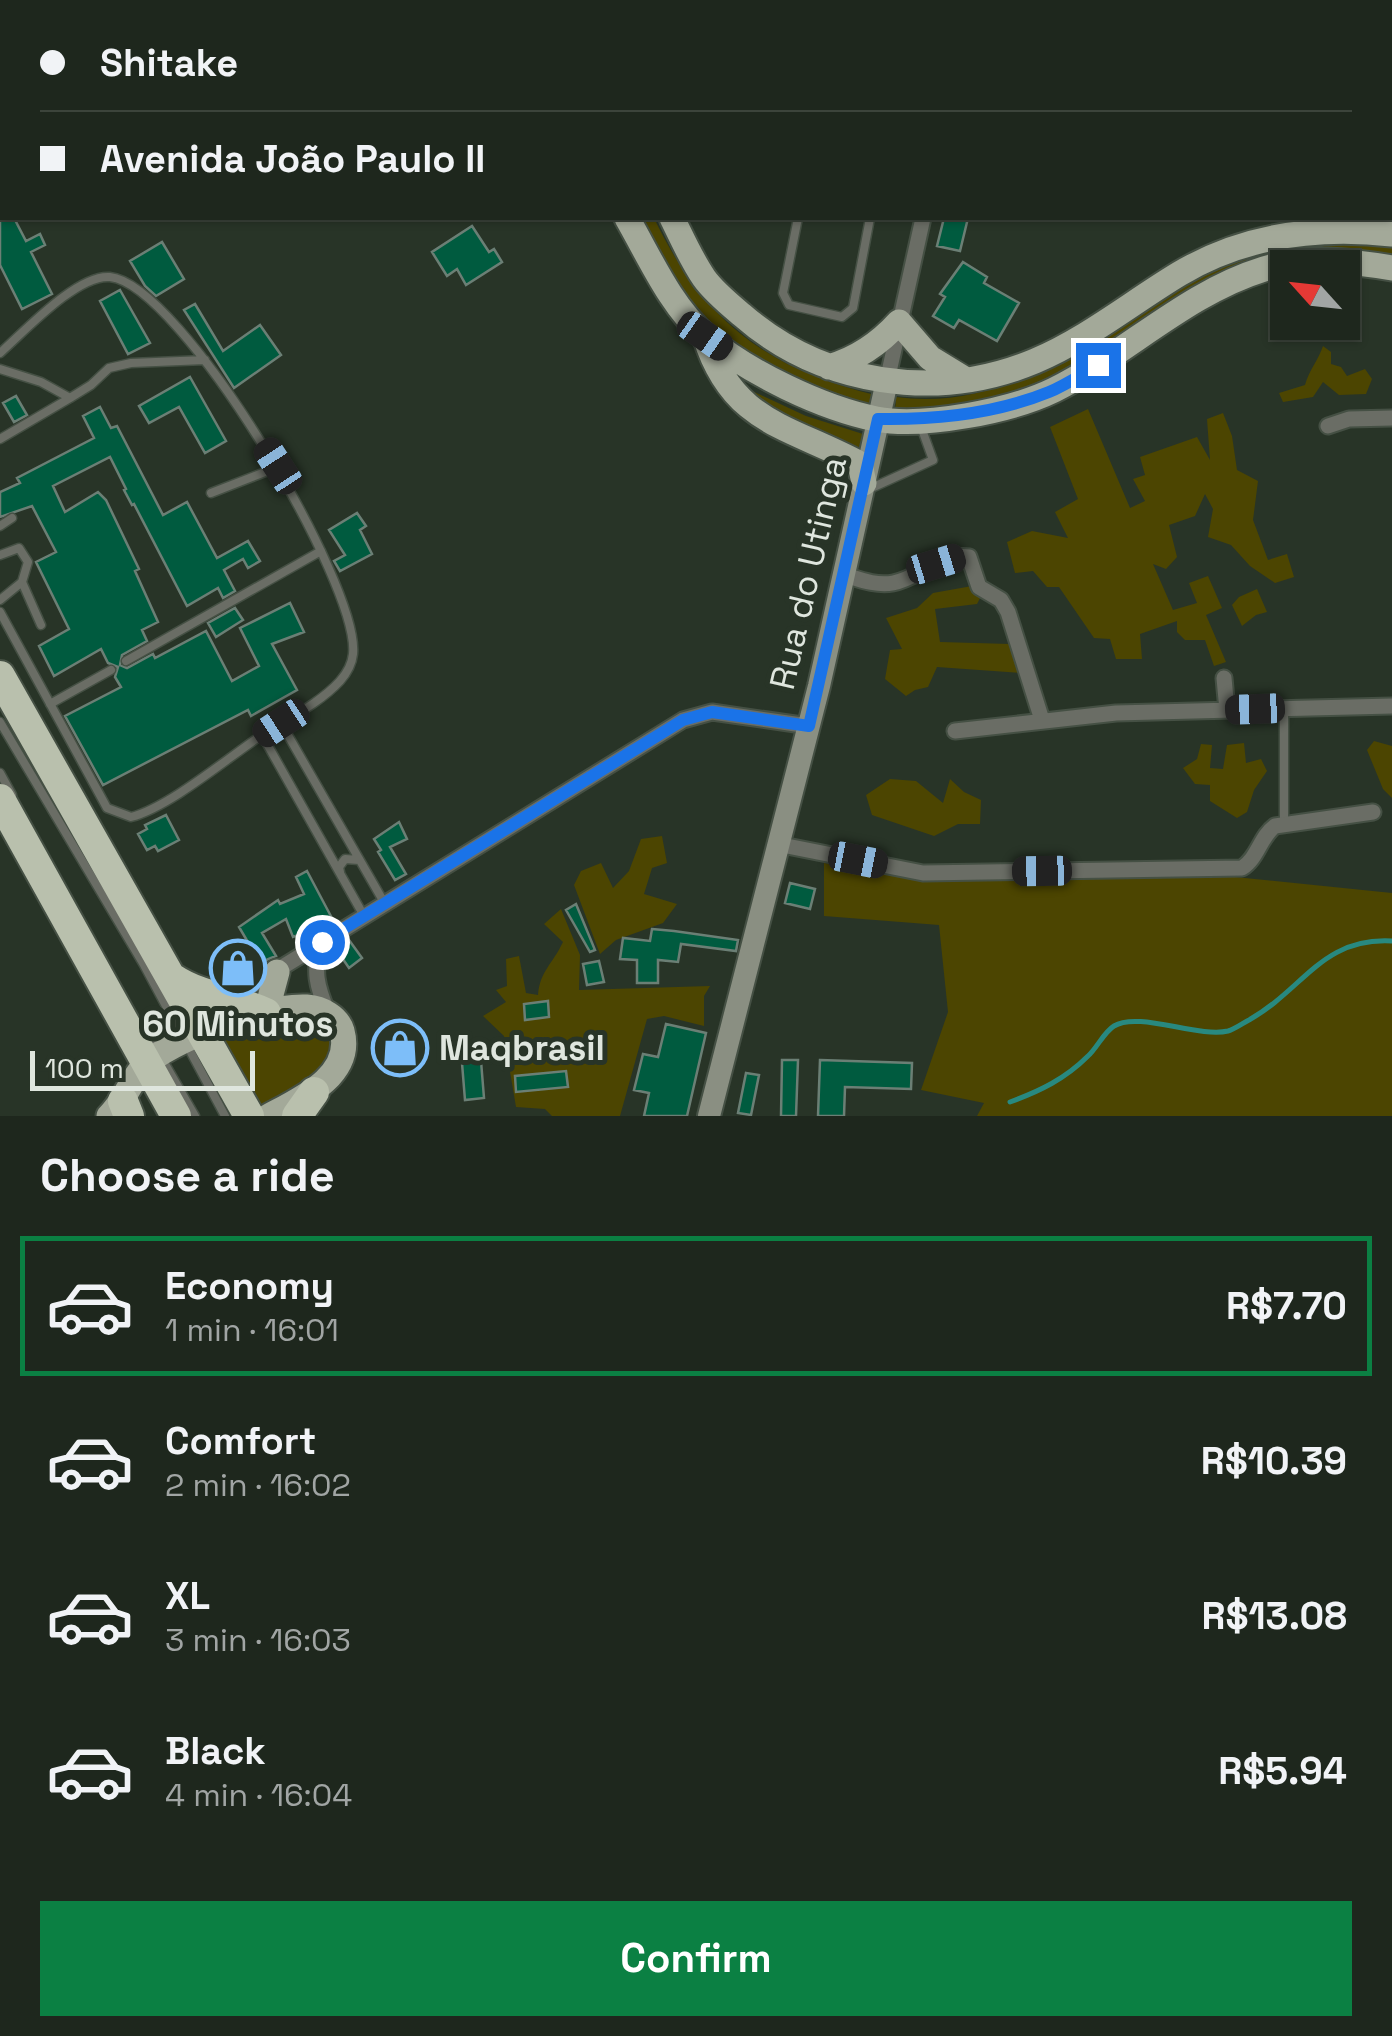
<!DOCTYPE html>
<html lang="en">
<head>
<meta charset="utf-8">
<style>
	:root { --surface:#1e271d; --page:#262f26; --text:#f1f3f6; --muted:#a1a5a4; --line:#3c443b; --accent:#0b8043 }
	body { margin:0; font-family:"Space Grotesk",sans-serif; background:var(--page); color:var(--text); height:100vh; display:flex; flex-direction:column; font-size:38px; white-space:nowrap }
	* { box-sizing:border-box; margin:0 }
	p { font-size:32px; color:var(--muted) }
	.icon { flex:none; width:55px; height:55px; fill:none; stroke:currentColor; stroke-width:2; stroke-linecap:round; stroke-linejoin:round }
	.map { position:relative; height:1116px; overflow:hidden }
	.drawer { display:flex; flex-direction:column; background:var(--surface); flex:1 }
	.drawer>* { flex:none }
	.guide { position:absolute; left:0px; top:0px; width:1392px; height:220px; box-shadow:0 2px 8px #0004,0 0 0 2px var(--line); display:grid; align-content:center; height:220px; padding:0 40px; background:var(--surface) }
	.needle { width:65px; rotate:297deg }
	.buttons { position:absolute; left:1270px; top:250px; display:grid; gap:20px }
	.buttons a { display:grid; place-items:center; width:90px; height:90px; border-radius:0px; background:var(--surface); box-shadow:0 2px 8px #0004,0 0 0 2px var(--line); font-size:50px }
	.scale { position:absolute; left:30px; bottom:25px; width:225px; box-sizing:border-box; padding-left:10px; border:5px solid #dfe6de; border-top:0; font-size:28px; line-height:35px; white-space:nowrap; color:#dfe6de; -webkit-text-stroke:8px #283427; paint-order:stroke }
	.end { position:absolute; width:45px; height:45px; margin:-22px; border:12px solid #1a73e8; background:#fff; box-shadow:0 0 0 5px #fff }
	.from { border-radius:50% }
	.car { position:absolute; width:30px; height:60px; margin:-30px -15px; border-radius:12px; box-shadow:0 0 8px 2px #0007; background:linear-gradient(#222 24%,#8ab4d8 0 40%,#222 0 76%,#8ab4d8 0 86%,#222 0) }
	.guide b { display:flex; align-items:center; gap:35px; height:95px; font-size:38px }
	.guide b+b { border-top:2px solid var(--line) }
	.guide i { width:25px; height:25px; background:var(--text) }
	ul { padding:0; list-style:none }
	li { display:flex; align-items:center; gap:30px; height:140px; margin:0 20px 15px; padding:0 20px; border:5px solid transparent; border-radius:0px }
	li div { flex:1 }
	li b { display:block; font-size:38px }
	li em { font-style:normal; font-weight:700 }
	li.current { border-color:var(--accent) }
	li>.icon { width:90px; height:90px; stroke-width:1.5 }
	h2 { padding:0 40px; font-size:45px; line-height:120px }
	.primary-button { display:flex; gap:20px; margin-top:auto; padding:20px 40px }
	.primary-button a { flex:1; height:115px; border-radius:0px; background:var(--accent); color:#fff; font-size:40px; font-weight:700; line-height:115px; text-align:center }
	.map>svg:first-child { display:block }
</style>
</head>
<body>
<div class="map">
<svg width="1392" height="1116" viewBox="0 0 1392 1116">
	<rect width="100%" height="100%" fill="#283427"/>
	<path fill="#4c4501" d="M 586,0 L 904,0 L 586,2 Z
		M 637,218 L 654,218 C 703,320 765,368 875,395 L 870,413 L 824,398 L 706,328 Z
		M 1392,242 L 1392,259 L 1310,254 L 1120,343 L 1015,397 L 895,413 L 896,397 C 1033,415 1119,304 1235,259 C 1246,255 1258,248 1270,245 C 1299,238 1360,243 1392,242 Z
		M 1323,346 L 1331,352 L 1331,364 L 1341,367 L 1347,376 L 1365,369 L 1372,379 L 1366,394 L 1339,395 L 1323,382 L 1313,397 L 1283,402 L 1279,393 L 1305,385 C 1309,370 1318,361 1323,346 Z
		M 722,377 L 806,416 L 863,434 L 858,451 L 844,451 Z
		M 1088,409 L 1130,508 L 1145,501 L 1133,479 L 1145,475 L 1140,457 L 1197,437 L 1210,460 L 1207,419 L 1223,413 L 1232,436 L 1237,470 L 1258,481 L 1253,520 L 1268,560 L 1287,554 L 1294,577 L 1275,583 L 1250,566 L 1231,545 L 1208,537 L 1213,509 L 1205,494 L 1195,516 L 1169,525 L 1177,557 L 1166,569 L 1153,564 L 1173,610 L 1197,603 L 1189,583 L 1208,576 L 1222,608 L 1206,615 L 1226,662 L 1214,666 L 1205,640 L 1185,640 L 1177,632 L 1177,621 L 1140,634 L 1142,659 L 1116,659 L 1110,639 L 1094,638 L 1059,587 L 1047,587 L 1033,571 L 1015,573 L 1007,542 L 1032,531 L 1068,538 L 1055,512 L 1078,499 L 1050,427 Z
		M 972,586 L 981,596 L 977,604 L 935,609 L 940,642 L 1010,644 L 1020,673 L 937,667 L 928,687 L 915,690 L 906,696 L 885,679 L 890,650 L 902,649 L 886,618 L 917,608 L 933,593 Z
		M 1257,589 L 1267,612 L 1256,615 L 1242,626 L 1232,605 L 1239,597 Z
		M 1374,741 L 1392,746 L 1392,798 L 1383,789 L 1367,750 Z
		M 1244,743 L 1246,763 L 1261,759 L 1267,771 L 1254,790 L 1247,812 L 1237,818 L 1210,801 L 1210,785 L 1195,784 L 1183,768 L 1197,759 L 1201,744 L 1212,745 L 1210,768 L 1223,769 L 1227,745 Z
		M 890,779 L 916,781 L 943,803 L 950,779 L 964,792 L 981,800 L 980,824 L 958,824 L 934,836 L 872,815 L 866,795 Z
		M 662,836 L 667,863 L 652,868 L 644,894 L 677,904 L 663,923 L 616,940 L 600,954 L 574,885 L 581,871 L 601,863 L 613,888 L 629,871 L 641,839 Z
		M 824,863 L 926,879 L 1196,873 L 1392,893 L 1392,1116 L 977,1116 L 984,1103 L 921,1090 L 948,1012 L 939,925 L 824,916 Z
		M 561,909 L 580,955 L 579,990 L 710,986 L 704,996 L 704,1026 L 664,1016 L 647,1019 L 620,1116 L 552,1116 L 545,1109 L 516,1107 L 504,1036 L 483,1016 L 506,1002 L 496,990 L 507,986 L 506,959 L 519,956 L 526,993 L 538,995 C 540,971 552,965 563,942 L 544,924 Z
		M 305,1014 L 327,1028 L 336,1041 C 326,1080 288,1096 256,1116 L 218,1041 L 221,1034 Z"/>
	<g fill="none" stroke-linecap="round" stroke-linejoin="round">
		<path stroke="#288980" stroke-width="5" d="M 1010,1102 C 1040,1091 1065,1079 1088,1056 C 1097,1048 1104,1032 1114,1026 C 1138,1011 1198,1038 1228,1031 C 1235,1029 1243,1023 1249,1020 C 1304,989 1322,937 1392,941"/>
	</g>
	<path fill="#005b3f" stroke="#6b7f75" stroke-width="2.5" d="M 0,218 L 14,218 L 26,241 L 40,234 L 45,245 L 31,252 L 52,294 L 22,309 L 0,265 Z
		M 944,218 L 968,218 L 960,251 L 937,246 Z
		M 472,226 L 489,252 L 494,249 L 502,262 L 466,285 L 457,269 L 447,276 L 432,252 Z
		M 162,242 L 184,279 L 156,296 L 145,286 L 130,261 Z
		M 963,262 L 987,277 L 984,283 L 1019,303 L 997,341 L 959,320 L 954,328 L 933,316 L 945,297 L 940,294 Z
		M 120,290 L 150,343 L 128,354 L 100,301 Z
		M 195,304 L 223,351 L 260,325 L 281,355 L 234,388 L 184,310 Z
		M 190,377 L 226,441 L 205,453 L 179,407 L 149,423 L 139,406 Z
		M 16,396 L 27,415 L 14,422 L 3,403 Z
		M 100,407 L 111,428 L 117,426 L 163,515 L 187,502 L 217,558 L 248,541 L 260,561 L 248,568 L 243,559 L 224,570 L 235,591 L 223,598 L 218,588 L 187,606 L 134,504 L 132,505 L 124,490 L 126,489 L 110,457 L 53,486 L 65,512 L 98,492 L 106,500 L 139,569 L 135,571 L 158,622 L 142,630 L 147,641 L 122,655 L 120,665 L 127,668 L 153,654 L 155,658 L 206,631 L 232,681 L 259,666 L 240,628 L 290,603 L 304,632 L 272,644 L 297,690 L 251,716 L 248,710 L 103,785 L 65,716 L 121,687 L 115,677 L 118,667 L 108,663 L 101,649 L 54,676 L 39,646 L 69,629 L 36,562 L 56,552 L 32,506 L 0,517 L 0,492 L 20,483 L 17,478 L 94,438 L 83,416 Z
		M 357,513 L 366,526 L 360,530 L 372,554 L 340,571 L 334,561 L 345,555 L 329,530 Z
		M 235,608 L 243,620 L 216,637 L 208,623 Z
		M 166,815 L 179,840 L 158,851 L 155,846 L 147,850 L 138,834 L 147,829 L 145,825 Z
		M 399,822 L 407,839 L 390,847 L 406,874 L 395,880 L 378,852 L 381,850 L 374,839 Z
		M 307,871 L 334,922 L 293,937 L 286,919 L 262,933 L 276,956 L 266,960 L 262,966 L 239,927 L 278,900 L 280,904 L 304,894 L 296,877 Z
		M 790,883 L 815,889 L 810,909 L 785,903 Z
		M 576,904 L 595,950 L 590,952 L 566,910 Z
		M 652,929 L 674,931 L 738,940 L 736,951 L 681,944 L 678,962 L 658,960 L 658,983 L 637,983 L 637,960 L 620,959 L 623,938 L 650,941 Z
		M 349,940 L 362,958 L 349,968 L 336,949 Z
		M 599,961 L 604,982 L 587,985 L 583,964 Z
		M 548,1001 L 549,1017 L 525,1020 L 524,1004 Z
		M 666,1024 L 706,1033 L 687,1116 L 644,1116 L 649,1093 L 634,1090 L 643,1054 L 658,1057 Z
		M 782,1060 L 798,1060 L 796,1116 L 781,1116 Z
		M 820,1060 L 912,1063 L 911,1089 L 845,1087 L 844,1116 L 818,1116 Z
		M 481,1061 L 484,1098 L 465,1100 L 462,1063 Z
		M 566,1071 L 568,1087 L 516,1092 L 515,1076 Z
		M 746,1073 L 759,1075 L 751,1115 L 738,1113 Z"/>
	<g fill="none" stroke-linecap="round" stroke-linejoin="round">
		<g stroke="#455044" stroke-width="11">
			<path id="lane" d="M 944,0 L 945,2
				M 911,2 L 914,0
				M 1390,129 L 1392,115
				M 798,218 L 783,293 L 789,305 L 842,317 L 853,308 L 870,218
				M 0,353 C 24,332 77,274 110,277 C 181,284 360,584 353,654 C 352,664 347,673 340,681 C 319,704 285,720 259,737 C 225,760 169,807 131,817 L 107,808 L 0,612
				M 0,369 L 41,382 L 70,398 L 91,385 L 109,368 L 131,363 L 205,360
				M 0,439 L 70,398
				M 867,490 L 933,460 L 920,424
				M 211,493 L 278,467
				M 0,526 L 12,518
				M 0,555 L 19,548 L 28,562 L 22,582 L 0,600
				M 22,582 L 41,625
				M 126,661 L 321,551
				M 50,704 L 111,670
				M 1284,709 L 1284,825
				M 0,722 L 144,965 L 225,1116
				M 281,723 L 385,904
				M 262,735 L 364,916
				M 0,773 L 12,795
				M 340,872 L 339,867 L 345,859 L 359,860
				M 142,1024 L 195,1116"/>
		</g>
		<g stroke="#455044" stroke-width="19">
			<path id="street" d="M 1010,0 L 1022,2
				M 47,2 L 52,0
				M 967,2 L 967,0
				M 1153,2 L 1154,0
				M 0,29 L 2,28
				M 887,381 L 923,218
				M 1328,426 L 1349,419 L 1392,418
				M 845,575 C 861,580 877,586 893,583 C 919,578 941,553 969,557 L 979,587 L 1001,600 L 1008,612 L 1042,720
				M 1224,678 L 1227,710
				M 955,731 L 1116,713 L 1392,706
				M 777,844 L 923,873 L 1242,868 C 1258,858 1260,837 1275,826 L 1373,812
				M 322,942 C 312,970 317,987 328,1013
				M 232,998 L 683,720 L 712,712 L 809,726"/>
		</g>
		<g stroke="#455044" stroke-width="26">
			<path id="secondary" d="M 709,1116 L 819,686 L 887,381"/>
		</g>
		<g stroke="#455044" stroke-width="29">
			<path id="primary" d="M 515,0 L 515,2
				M 568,0 L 569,2
				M 627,218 C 650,258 670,305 706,337 C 749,373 822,408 876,419 C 923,428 1011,411 1054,390 C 1126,354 1186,293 1264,269 C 1305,256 1351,261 1392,268
				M 672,218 C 682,238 691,259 704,278 C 714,292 729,304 742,315 C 822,385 937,402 1035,361 C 1087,339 1131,303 1179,274 C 1244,235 1318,226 1392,234
				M 705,336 C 732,424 790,426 860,464 L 864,483
				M 829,367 C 857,359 880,343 899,322 L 930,358 L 966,380
				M 266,1013 L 277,972
				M 109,1116 C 125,1101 134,1073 149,1061 C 183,1036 265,1005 307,1007 C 322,1008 338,1017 342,1031 C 354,1075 301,1099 269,1116"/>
		</g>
		<g stroke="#455044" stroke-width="34">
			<path id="highway" d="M 0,676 L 249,1116
				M 0,799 L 176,1116
				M 172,978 C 202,998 234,998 266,1013
				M 123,1101 L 129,1116
				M 297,1116 L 314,1092"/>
		</g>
		<use href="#lane" stroke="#6a6d65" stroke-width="8"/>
		<use href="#street" stroke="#6a6d65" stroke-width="15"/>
		<use href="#secondary" stroke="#8a8f82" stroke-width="22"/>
		<use href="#primary" stroke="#a3a999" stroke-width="25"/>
		<use href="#highway" stroke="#b9c0ad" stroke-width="30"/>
	</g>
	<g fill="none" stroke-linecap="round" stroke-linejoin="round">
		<path stroke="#1a73e8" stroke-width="12" d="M 322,942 L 683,720 L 712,712 L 809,726 L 878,419 C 936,420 995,414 1049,392 C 1066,385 1082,374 1098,365"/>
	</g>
	<defs>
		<g id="shop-ring" transform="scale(2.875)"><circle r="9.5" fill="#283427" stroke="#7dbef9" stroke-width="1.5"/><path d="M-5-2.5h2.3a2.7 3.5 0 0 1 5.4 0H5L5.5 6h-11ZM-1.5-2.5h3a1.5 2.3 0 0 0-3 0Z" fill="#7dbef9"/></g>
	</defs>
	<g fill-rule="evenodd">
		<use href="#shop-ring" x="238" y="968"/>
		<use href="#shop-ring" x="400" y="1048"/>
	</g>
	<g text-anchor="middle" stroke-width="10" stroke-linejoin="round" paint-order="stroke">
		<g font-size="35" fill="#dfe6de" stroke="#283427">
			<text transform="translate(808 573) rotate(-77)" y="12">Rua do Utinga</text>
		</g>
		<g font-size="35" font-weight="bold" fill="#dfe6de" stroke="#283427">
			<text x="238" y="1036">60 Minutos</text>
			<text x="439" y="1060" text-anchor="start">Maqbrasil</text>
		</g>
	</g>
</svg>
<div class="buttons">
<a><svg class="needle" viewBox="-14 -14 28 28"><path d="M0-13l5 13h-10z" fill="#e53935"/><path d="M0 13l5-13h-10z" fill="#a1a5a4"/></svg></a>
</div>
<div class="scale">100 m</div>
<i class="end from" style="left:322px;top:942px"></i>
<i class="end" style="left:1098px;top:365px"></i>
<i class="car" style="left:705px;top:336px;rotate:125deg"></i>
<i class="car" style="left:278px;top:466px;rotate:327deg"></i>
<i class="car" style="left:936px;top:564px;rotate:73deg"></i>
<i class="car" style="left:1255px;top:709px;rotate:268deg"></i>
<i class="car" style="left:281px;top:723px;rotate:237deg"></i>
<i class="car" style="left:858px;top:860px;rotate:101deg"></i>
<i class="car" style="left:1042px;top:871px;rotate:269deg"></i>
<div class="guide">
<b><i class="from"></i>Shitake</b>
<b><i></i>Avenida João Paulo II</b>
</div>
</div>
<section class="drawer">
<h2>Choose a ride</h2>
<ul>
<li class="current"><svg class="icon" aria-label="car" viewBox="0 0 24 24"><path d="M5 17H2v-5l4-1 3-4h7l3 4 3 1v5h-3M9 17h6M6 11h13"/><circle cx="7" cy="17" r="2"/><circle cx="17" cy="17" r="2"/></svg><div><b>Economy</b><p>1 min · 16:01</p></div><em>R$7.70</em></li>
<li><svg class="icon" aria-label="car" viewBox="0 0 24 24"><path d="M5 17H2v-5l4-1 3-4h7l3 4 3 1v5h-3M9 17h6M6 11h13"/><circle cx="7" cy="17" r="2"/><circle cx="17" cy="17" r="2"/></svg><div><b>Comfort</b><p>2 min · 16:02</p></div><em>R$10.39</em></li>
<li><svg class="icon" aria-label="car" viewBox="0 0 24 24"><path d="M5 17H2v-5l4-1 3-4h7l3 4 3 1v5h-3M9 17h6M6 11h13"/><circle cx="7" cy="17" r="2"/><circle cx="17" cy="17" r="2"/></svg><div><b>XL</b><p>3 min · 16:03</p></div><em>R$13.08</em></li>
<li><svg class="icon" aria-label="car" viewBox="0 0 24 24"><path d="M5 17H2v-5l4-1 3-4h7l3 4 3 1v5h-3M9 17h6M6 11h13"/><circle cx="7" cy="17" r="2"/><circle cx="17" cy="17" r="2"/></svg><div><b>Black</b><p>4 min · 16:04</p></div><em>R$5.94</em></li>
</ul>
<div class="primary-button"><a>Confirm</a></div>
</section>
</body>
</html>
